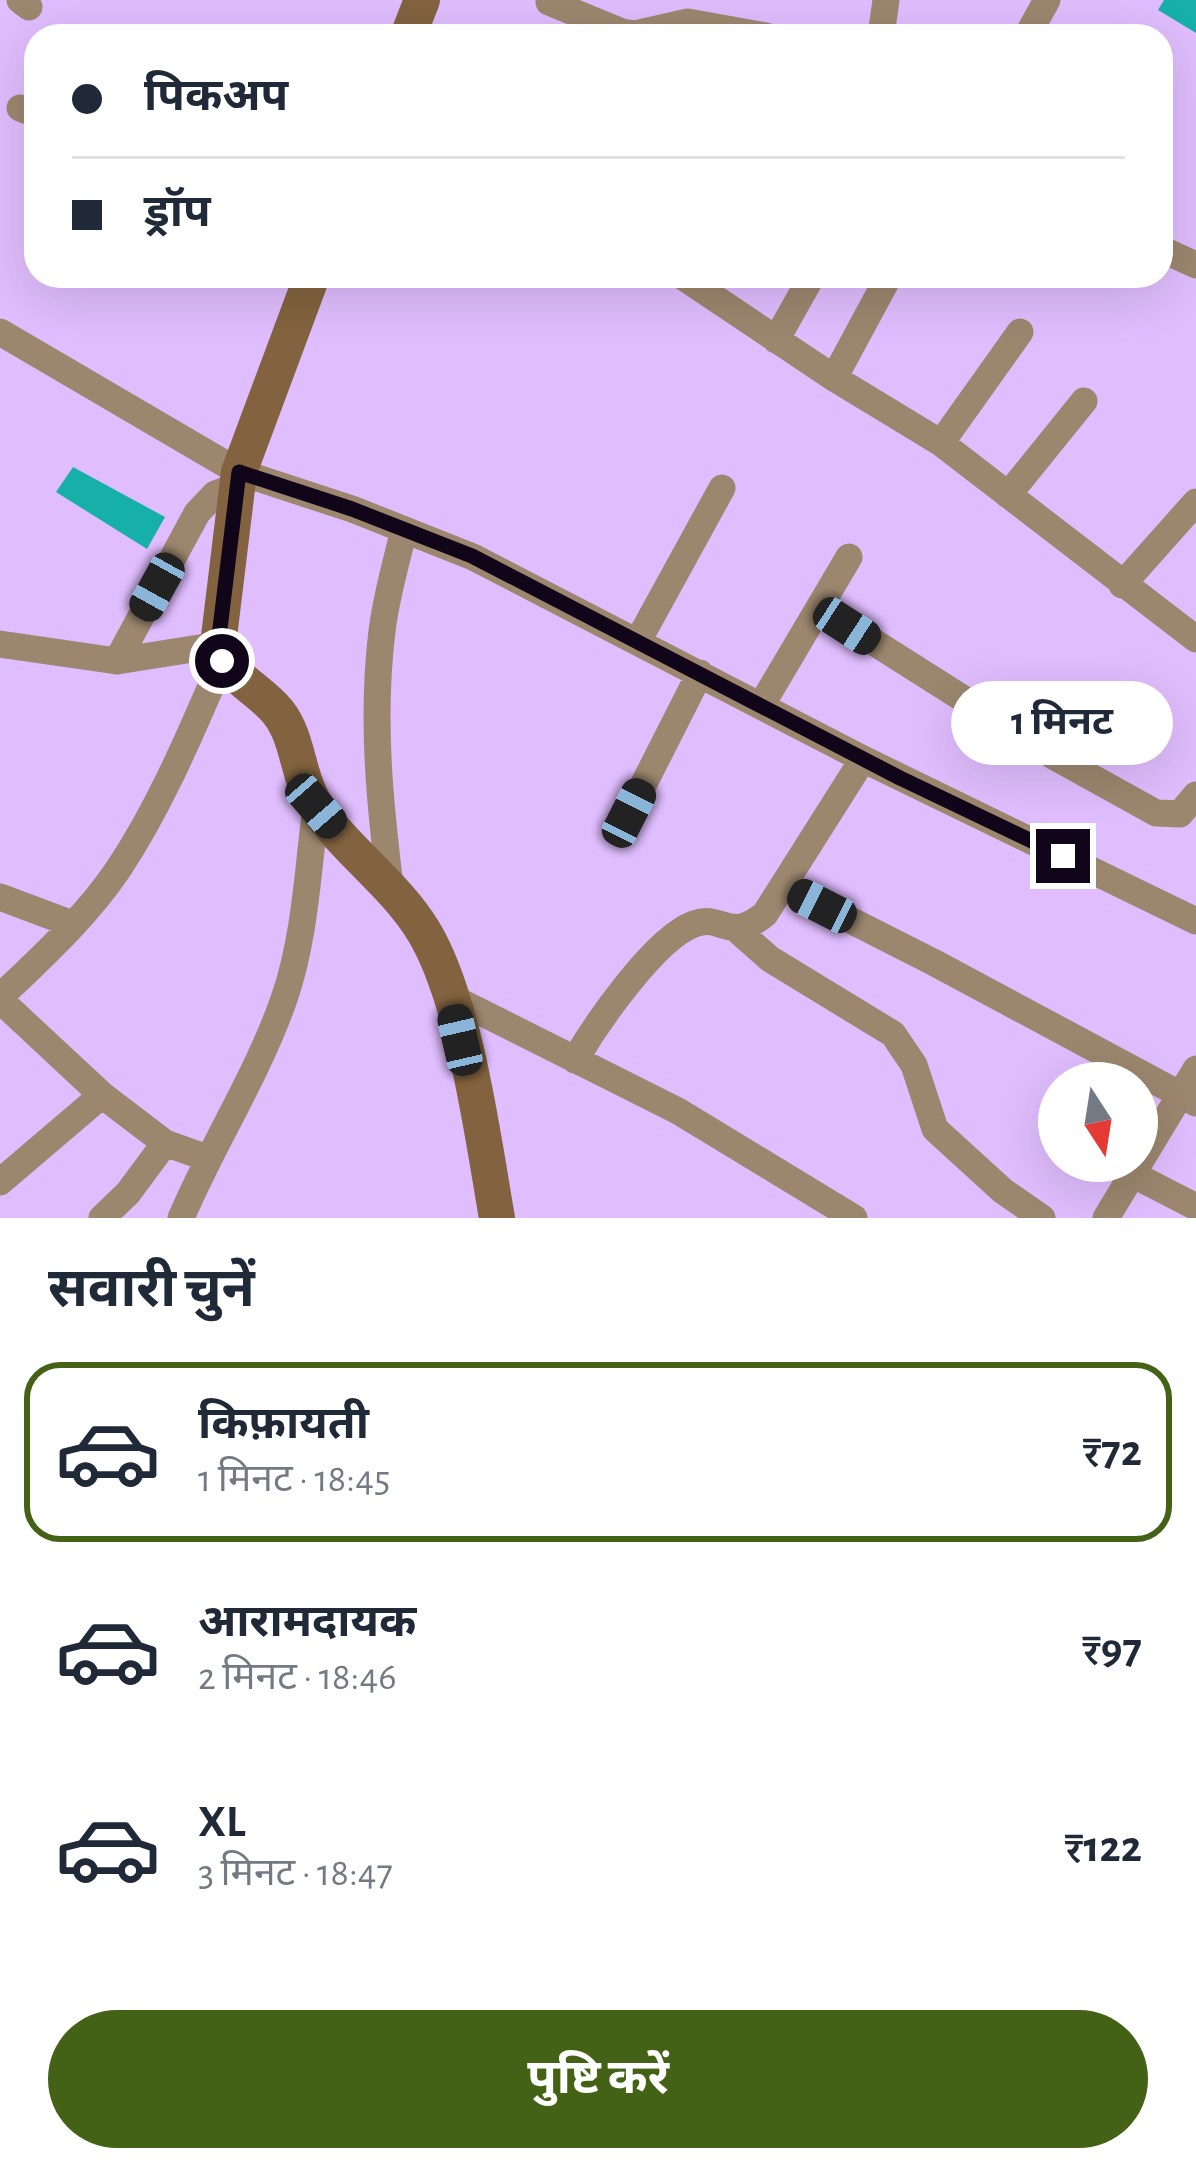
<!DOCTYPE html>
<html lang="hi">
<head>
<meta charset="utf-8">
<style>
	:root { --surface:#fff; --page:#f6f6f7; --text:#1f2937; --muted:#747a83; --line:#e0e1e3; --accent:#446216 }
	body { margin:0; font-family:"Alegreya Sans","Noto Sans Devanagari",sans-serif; background:var(--page); color:var(--text); height:100vh; display:flex; flex-direction:column; font-size:45px; white-space:nowrap }
	* { box-sizing:border-box; margin:0 }
	p { font-size:39px; color:var(--muted) }
	.icon { flex:none; width:66px; height:66px; fill:none; stroke:currentColor; stroke-width:2; stroke-linecap:round; stroke-linejoin:round }
	.map { position:relative; height:1218px; overflow:hidden }
	.side { display:flex; flex-direction:column; background:var(--surface); flex:1 }
	.side>* { flex:none }
	.hud { position:absolute; left:24px; top:24px; width:1149px; height:264px; border-radius:36px; box-shadow:0 12px 48px #0002; display:grid; align-content:center; height:264px; padding:0 48px; background:var(--surface) }
	.needle { width:78px; rotate:168deg }
	.tools { position:absolute; left:1038px; top:1062px; display:grid; gap:24px }
	.tools a { display:grid; place-items:center; width:120px; height:120px; border-radius:50%; background:var(--surface); box-shadow:0 12px 48px #0002; font-size:60px }
	.end { position:absolute; width:54px; height:54px; margin:-27px; border:15px solid #11051a; background:#fff; box-shadow:0 0 0 6px #fff }
	.from { border-radius:50% }
	.bubble { position:absolute; height:84px; border-radius:42px; background:var(--surface); box-shadow:0 12px 48px #0002; font-size:39px; font-weight:700; line-height:84px; text-align:center }
	.car { position:absolute; width:36px; height:72px; margin:-36px -18px; border-radius:15px; box-shadow:0 0 9px 3px #0007; background:linear-gradient(#222 24%,#8ab4d8 0 40%,#222 0 76%,#8ab4d8 0 86%,#222 0) }
	.hud b { display:flex; align-items:center; gap:42px; height:114px; font-size:45px }
	.hud b+b { border-top:3px solid var(--line) }
	.hud i { width:30px; height:30px; background:var(--text) }
	ul { padding:0; list-style:none }
	li { display:flex; align-items:center; gap:36px; height:180px; margin:0 24px 18px; padding:0 24px; border:6px solid transparent; border-radius:36px }
	li div { flex:1 }
	li b { display:block; font-size:45px }
	li em { font-style:normal; font-weight:700 }
	li.selected { border-color:var(--accent) }
	li>.icon { width:108px; height:108px; stroke-width:1.5 }
	h2 { padding:0 48px; font-size:54px; line-height:144px }
	.cta { display:flex; gap:24px; margin-top:auto; padding:24px 48px }
	.cta a { flex:1; height:138px; border-radius:72px; background:var(--accent); color:#fff; font-size:48px; font-weight:700; line-height:138px; text-align:center }
	.map>svg:first-child { display:block }
</style>
</head>
<body>
<div class="map">
<svg width="1196" height="1218" viewBox="0 0 1196 1218">
	<rect width="100%" height="100%" fill="#e0bdfe"/>
	<path fill="#17b0a9" d="M 1164,0 L 1196,0 L 1196,33 L 1158,10 Z
		M 73,467 L 165,517 L 147,549 L 56,492 Z"/>
	<g fill="none" stroke-linecap="round" stroke-linejoin="round">
		<path stroke="#9c866e" stroke-width="27" d="M 20,0 L 29,7
			M 549,2 L 622,32 L 635,34 L 688,22 L 766,36
			M 881,36 L 886,0
			M 1027,36 L 1047,0
			M 20,108 L 36,114
			M 1161,249 L 1196,265
			M 682,276 L 834,378 L 941,443 L 1196,639
			M 0,332 L 239,472 L 352,509 L 473,557 L 863,759 L 1196,921
			M 776,340 L 812,276
			M 834,378 L 889,276
			M 941,443 L 1020,332
			M 1008,495 L 1084,401
			M 1122,585 L 1196,502
			M 820,608 L 1055,757 L 1156,813 L 1180,814 L 1196,795
			M 638,641 L 722,488
			M 0,644 L 117,661 L 218,645
			M 117,661 L 197,513 L 215,494 L 236,486
			M 762,704 L 849,557
			M 629,813 L 700,673
			M 785,887 L 933,962 L 1196,1103
			M 391,894 C 380,806 371,720 382,631 C 386,597 396,563 404,530
			M 0,897 L 72,924
			M 736,929 L 770,959 L 893,1034 L 914,1065 L 935,1129 L 1003,1191 L 1042,1218
			M 0,997 C 42,957 87,916 119,868 C 162,803 191,732 222,661
			M 451,997 L 678,1111 L 854,1218
			M 0,1000 L 102,1095 L 165,1143 L 207,1158
			M 575,1060 C 596,1024 655,938 694,924 C 723,913 728,944 765,914 L 863,759
			M 1134,1175 L 1196,1207
			M 0,1182 L 102,1095
			M 102,1218 L 128,1193 L 165,1143
			M 181,1218 C 213,1143 257,1076 284,999 C 305,939 308,869 316,806
			M 1106,1218 L 1196,1069"/>
		<path stroke="#83633f" stroke-width="36" d="M 408,36 L 422,0
			M 312,276 L 239,472 L 218,645 C 225,676 259,688 278,712 C 299,738 297,777 316,806 C 346,851 396,885 424,932 C 465,1000 483,1138 497,1218"/>
	</g>
	<g fill="none" stroke-linecap="round" stroke-linejoin="round">
		<path stroke="#11051a" stroke-width="15" d="M 222,661 L 218,645 L 239,472 L 352,509 L 472,556 L 900,778 L 1063,856"/>
	</g>
</svg>
<div class="tools">
<a><svg class="needle" viewBox="-14 -14 28 28"><path d="M0-13l5 13h-10z" fill="#e53935"/><path d="M0 13l5-13h-10z" fill="#747a83"/></svg></a>
</div>
<i class="end from" style="left:222px;top:661px"></i>
<i class="end" style="left:1063px;top:856px"></i>
<div class="bubble" style="left:951px;top:681px;width:222px">1 मिनट</div>
<i class="car" style="left:157px;top:587px;rotate:209deg"></i>
<i class="car" style="left:847px;top:626px;rotate:123deg"></i>
<i class="car" style="left:316px;top:806px;rotate:139deg"></i>
<i class="car" style="left:629px;top:813px;rotate:27deg"></i>
<i class="car" style="left:822px;top:906px;rotate:297deg"></i>
<i class="car" style="left:460px;top:1040px;rotate:347deg"></i>
<div class="hud">
<b><i class="from"></i>पिकअप</b>
<b><i></i>ड्रॉप</b>
</div>
</div>
<section class="side">
<h2>सवारी चुनें</h2>
<ul>
<li class="selected"><svg class="icon" aria-label="car" viewBox="0 0 24 24"><path d="M5 17H2v-5l4-1 3-4h7l3 4 3 1v5h-3M9 17h6M6 11h13"/><circle cx="7" cy="17" r="2"/><circle cx="17" cy="17" r="2"/></svg><div><b>किफ़ायती</b><p>1 मिनट · 18:45</p></div><em>₹72</em></li>
<li><svg class="icon" aria-label="car" viewBox="0 0 24 24"><path d="M5 17H2v-5l4-1 3-4h7l3 4 3 1v5h-3M9 17h6M6 11h13"/><circle cx="7" cy="17" r="2"/><circle cx="17" cy="17" r="2"/></svg><div><b>आरामदायक</b><p>2 मिनट · 18:46</p></div><em>₹97</em></li>
<li><svg class="icon" aria-label="car" viewBox="0 0 24 24"><path d="M5 17H2v-5l4-1 3-4h7l3 4 3 1v5h-3M9 17h6M6 11h13"/><circle cx="7" cy="17" r="2"/><circle cx="17" cy="17" r="2"/></svg><div><b>XL</b><p>3 मिनट · 18:47</p></div><em>₹122</em></li>
</ul>
<div class="cta"><a>पुष्टि करें</a></div>
</section>
</body>
</html>
